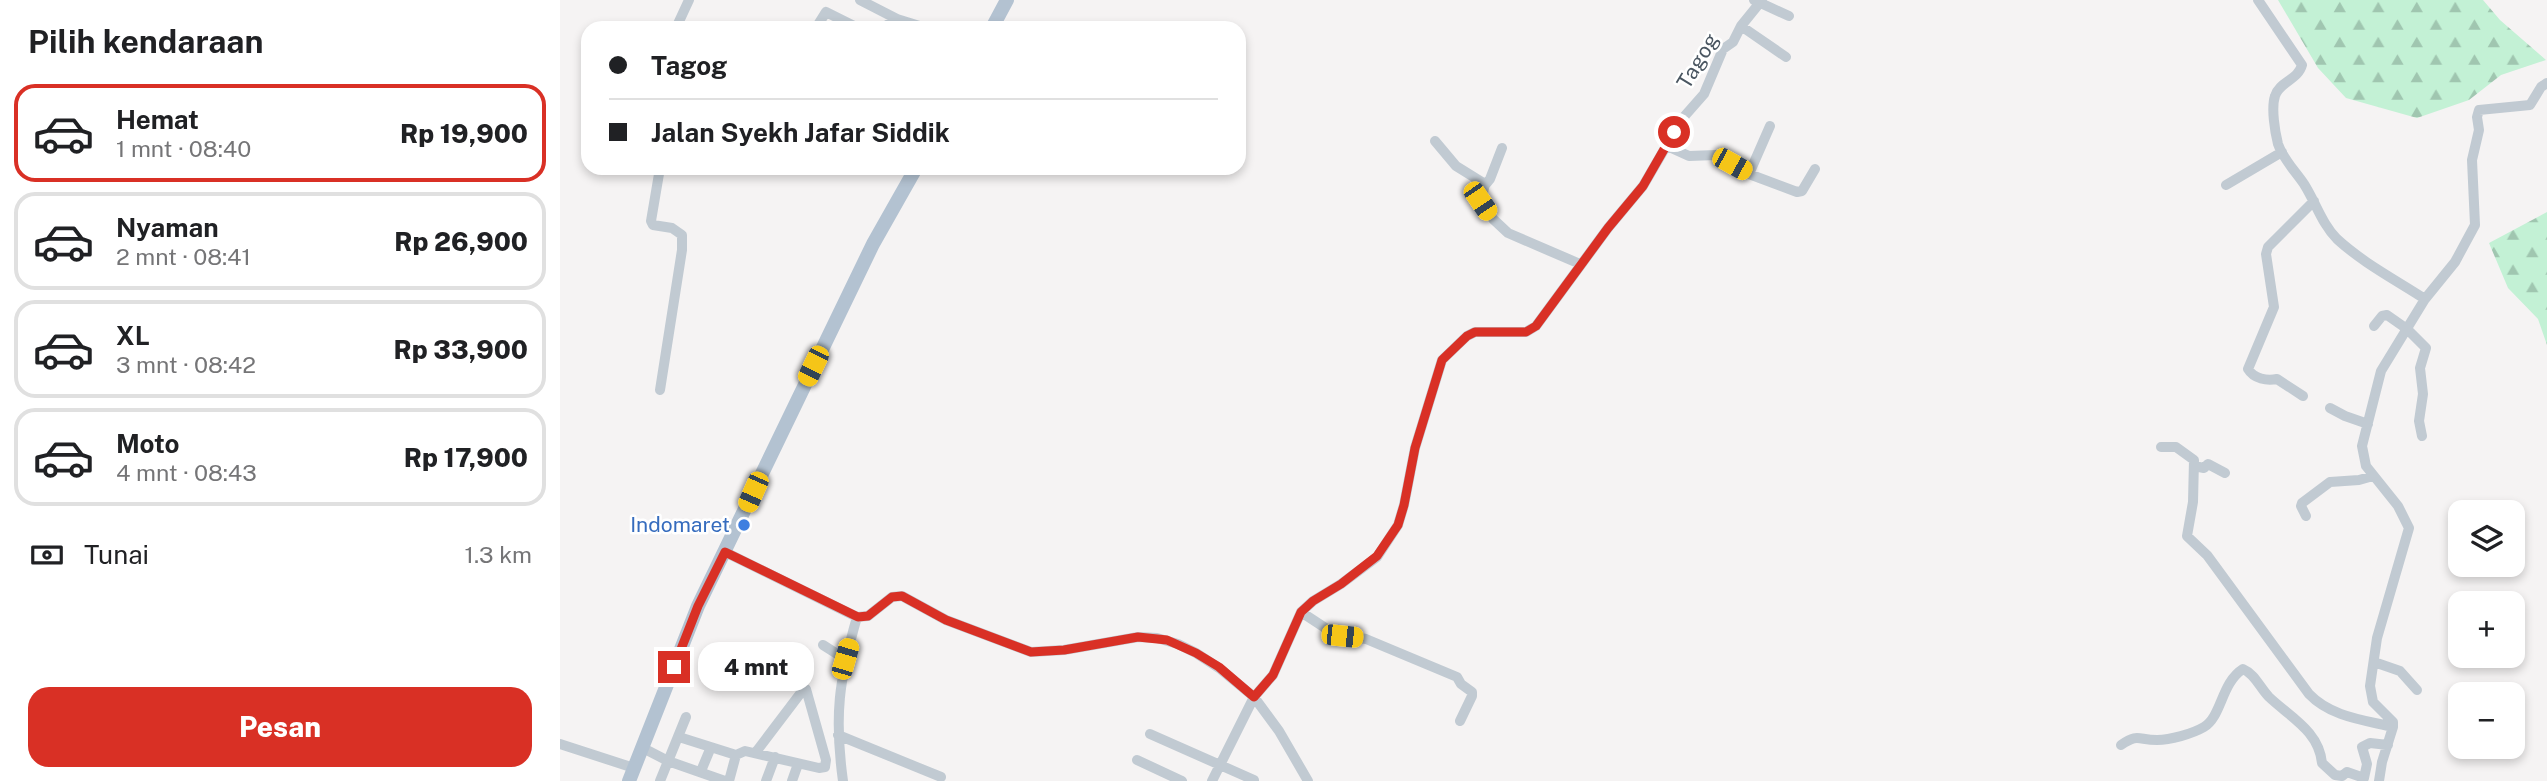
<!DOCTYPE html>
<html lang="id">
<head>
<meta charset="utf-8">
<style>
	:root { --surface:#fff; --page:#f2f2f2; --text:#202124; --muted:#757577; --line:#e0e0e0; --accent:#d93025 }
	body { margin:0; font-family:"Public Sans",sans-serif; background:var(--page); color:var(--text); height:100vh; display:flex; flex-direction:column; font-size:26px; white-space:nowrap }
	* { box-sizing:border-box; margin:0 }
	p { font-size:23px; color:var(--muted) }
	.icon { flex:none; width:38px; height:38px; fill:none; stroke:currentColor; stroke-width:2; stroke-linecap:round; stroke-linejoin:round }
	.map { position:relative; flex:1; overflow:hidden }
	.drawer { display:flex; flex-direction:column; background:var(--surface); width:560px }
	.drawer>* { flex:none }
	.banner { position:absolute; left:21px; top:21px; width:665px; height:154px; border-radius:21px; box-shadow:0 4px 10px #0003; display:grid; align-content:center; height:154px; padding:0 28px; background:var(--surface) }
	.controls { position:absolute; left:1888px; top:500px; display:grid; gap:14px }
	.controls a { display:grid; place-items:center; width:77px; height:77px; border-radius:14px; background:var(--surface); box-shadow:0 4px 10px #0003; font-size:35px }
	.end { position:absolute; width:32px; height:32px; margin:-16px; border:9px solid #d93025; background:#fff; box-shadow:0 0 0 4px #fff }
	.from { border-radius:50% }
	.bubble { position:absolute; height:49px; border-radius:21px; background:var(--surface); box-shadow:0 4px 10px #0003; font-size:23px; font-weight:800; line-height:49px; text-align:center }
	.car { position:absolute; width:21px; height:42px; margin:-21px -10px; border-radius:9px; box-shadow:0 0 5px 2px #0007; background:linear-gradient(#f5c518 24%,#345 0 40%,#f5c518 0 76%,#345 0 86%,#f5c518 0) }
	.banner b { display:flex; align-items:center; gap:24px; height:66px; font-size:26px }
	.banner b+b { border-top:2px solid var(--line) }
	.banner i { width:18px; height:18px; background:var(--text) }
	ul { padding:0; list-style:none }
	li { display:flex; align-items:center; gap:21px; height:98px; margin:0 14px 10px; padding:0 14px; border:4px solid var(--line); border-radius:21px }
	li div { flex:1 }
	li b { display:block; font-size:26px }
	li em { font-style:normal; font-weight:800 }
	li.on { border-color:var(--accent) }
	li>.icon { width:63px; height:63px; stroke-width:1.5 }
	h2 { padding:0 28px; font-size:32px; line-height:84px }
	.pay { display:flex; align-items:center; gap:18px; height:77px; padding:0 28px; font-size:26px }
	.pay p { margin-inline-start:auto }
	.cta { display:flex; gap:14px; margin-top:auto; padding:14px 28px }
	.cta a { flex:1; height:80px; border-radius:21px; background:var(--accent); color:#fff; font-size:28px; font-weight:800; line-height:80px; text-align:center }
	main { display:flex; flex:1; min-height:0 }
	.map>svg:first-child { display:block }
</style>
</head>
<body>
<main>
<section class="drawer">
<h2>Pilih kendaraan</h2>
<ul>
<li class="on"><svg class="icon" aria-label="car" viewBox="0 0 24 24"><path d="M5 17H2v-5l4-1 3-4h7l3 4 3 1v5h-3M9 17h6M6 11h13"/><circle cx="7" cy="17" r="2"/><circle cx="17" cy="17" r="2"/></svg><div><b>Hemat</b><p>1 mnt · 08:40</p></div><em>Rp 19,900</em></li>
<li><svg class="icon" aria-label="car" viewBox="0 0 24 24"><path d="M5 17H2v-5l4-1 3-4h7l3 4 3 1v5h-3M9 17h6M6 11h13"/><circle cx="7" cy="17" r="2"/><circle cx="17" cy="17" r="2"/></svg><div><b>Nyaman</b><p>2 mnt · 08:41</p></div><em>Rp 26,900</em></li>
<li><svg class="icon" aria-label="car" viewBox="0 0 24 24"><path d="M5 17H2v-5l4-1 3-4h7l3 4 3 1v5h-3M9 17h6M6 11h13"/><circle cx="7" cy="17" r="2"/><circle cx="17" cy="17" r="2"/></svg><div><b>XL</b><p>3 mnt · 08:42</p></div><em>Rp 33,900</em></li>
<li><svg class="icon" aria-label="car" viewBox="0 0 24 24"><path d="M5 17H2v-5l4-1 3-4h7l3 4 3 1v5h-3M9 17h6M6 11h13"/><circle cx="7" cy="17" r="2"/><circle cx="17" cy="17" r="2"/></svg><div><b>Moto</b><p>4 mnt · 08:43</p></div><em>Rp 17,900</em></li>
</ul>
<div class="pay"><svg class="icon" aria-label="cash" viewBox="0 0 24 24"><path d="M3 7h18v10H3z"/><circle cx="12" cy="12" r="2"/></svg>Tunai<p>1.3 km</p></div>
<div class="cta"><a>Pesan</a></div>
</section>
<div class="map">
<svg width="1987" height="781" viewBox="0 0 1987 781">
	<defs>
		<pattern id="forest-firs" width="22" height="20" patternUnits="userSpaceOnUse" patternTransform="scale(1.75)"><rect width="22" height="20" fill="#c3f1d5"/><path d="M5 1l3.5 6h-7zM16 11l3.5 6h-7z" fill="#a0c6b0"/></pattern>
	</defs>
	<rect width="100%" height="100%" fill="#f5f3f3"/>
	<path fill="url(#forest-firs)" d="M 1718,0 L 1923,0 L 1940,20 L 1986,60 L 1941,75 L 1909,100 L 1857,118 L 1786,98 L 1758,68 Z
		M 1987,212 L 1987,345 L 1978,319 L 1948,288 L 1929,243 Z"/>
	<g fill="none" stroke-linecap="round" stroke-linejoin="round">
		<path stroke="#c1cad2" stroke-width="10" d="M 300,0 L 337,19
			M 1194,0 L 1229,16
			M 1698,0 L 1742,65 C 1738,80 1719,82 1715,96 C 1711,108 1715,132 1718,144 C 1723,159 1736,172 1744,184 C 1756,203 1762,224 1777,239 C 1803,263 1836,280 1865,299 L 1821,371 L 1802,446 L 1806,466 L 1838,506 L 1849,528 L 1817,638 L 1810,686 L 1813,702 L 1833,722 L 1833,727 L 1822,762 L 1819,781
			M 1181,26 L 1226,57
			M 116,28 L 129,0
			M 256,28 L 266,12 L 298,28
			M 322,28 L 337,19 L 366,28
			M 875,141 L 896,166 L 925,184 L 921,201 L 933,219 L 948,233 L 1020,264
			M 1107,146 L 1129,156 L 1156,155 L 1189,174 L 1237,192 L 1242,191 L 1255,169
			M 1189,174 L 1210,126
			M 925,185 L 930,179 L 942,148
			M 1666,185 L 1722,152
			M 1865,299 L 1895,262 L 1915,225 L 1912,160 L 1919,130 L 1917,117 L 1919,110 L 1970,105 L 1981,87 L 1987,83
			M 1814,326 L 1822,316 L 1827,315 L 1847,329 L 1866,348 L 1860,368 L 1863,394 L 1859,421 L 1862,436
			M 100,390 L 122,250 L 122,235 L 112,228 L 93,225 L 91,221 L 100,168
			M 1743,396 L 1717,379 C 1707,381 1694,379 1688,369 L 1714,307 L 1706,254 L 1708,247 L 1754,201
			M 1770,408 L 1785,416 L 1808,424
			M 1601,447 L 1616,447 L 1634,460 L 1633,502 L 1627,536 L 1647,555 L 1749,694 C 1771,717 1804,720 1833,727
			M 1634,466 L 1644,468 L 1648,464 L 1665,473
			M 1746,516 L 1741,506 L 1742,503 L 1770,482 L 1799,480 L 1813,476
			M 165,552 L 297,617 L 308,616 L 332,597 L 342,596 L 386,620 L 471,652 L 504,650 L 578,637 L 597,638 L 618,644 L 636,653 L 659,668 L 694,697 L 713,675 L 741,612 L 753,601 L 781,584 L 817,557 L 838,525 L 844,505 L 855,448 L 882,360 L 907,336 L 915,332 L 966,332 L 976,326 L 1048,228 L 1083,186 L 1122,119 L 1144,94 L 1163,49 L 1173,42 L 1181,26 L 1202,0
			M 741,612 L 773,633 L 806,639 L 897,677 L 901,684 L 912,692 L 912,696 L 900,721
			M 263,645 L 285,659
			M 1814,662 L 1840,671 L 1857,690
			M 694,697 L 719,731 L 748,781
			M 590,734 L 694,780
			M 278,735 L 381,777
			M 119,737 L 176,755
			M 0,744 L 74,768
			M 1561,745 C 1578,733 1578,740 1597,740 C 1610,740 1632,734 1644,727 C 1662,716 1661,683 1683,669 C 1695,674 1700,688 1709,697 C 1730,717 1759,731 1762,763 L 1775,775 L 1782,776 L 1787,772 L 1804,778 L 1807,764 L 1802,747 L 1810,743 L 1828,745
			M 81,747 L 108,761 L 165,781
			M 577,760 L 622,781
			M 141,771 L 151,747
			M 100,781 L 126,717
			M 169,781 L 176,755 L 185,751 L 259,768 L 265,767 L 266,760 L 246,689 L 243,690 L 196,752
			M 206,781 L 215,757
			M 232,781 L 238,764
			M 283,781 C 274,716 279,680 297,617
			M 652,781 L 694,697"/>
		<path stroke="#b3c2d1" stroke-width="14" d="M 432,28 L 447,0
			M 69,781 L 138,606 L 313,244 L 356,168"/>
	</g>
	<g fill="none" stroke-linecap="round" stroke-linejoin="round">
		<path stroke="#d93025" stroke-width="9" d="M 114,667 L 138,606 L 165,552 L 298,617 L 308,616 L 332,597 L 342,596 L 386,620 L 471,652 L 504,650 L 578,637 L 607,640 L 636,653 L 659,667 L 694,697 L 713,675 L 741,612 L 753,601 L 781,584 L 817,556 L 838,525 L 844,505 L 855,448 L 882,360 L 907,336 L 915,332 L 966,332 L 976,326 L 1048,228 L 1083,186 L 1114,132"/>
	</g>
	<circle fill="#3f7fe0" stroke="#fff" stroke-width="2.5" cx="184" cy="525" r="7"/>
	<g text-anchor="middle" stroke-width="5" stroke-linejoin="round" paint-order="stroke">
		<g font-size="21" fill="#4a5661" stroke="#fff">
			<text transform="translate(1138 61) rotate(-59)" y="7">Tagog</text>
		</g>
		<g font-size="21" fill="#366cbe" stroke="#fff" text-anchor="end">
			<text x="170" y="532">Indomaret</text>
		</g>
	</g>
</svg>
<div class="controls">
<a><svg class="icon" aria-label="layers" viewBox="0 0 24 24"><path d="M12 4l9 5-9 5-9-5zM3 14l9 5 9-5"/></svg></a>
<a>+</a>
<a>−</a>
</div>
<i class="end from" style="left:1114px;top:132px"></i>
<i class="end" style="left:114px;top:667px"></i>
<div class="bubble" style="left:138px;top:642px;width:116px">4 mnt</div>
<i class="car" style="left:1172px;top:164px;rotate:119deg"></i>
<i class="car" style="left:920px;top:201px;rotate:146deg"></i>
<i class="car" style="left:253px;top:366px;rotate:206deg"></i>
<i class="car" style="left:193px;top:492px;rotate:204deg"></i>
<i class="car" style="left:782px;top:636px;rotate:96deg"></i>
<i class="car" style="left:285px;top:659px;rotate:16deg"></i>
<div class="banner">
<b><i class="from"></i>Tagog</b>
<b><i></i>Jalan Syekh Jafar Siddik</b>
</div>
</div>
</main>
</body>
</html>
